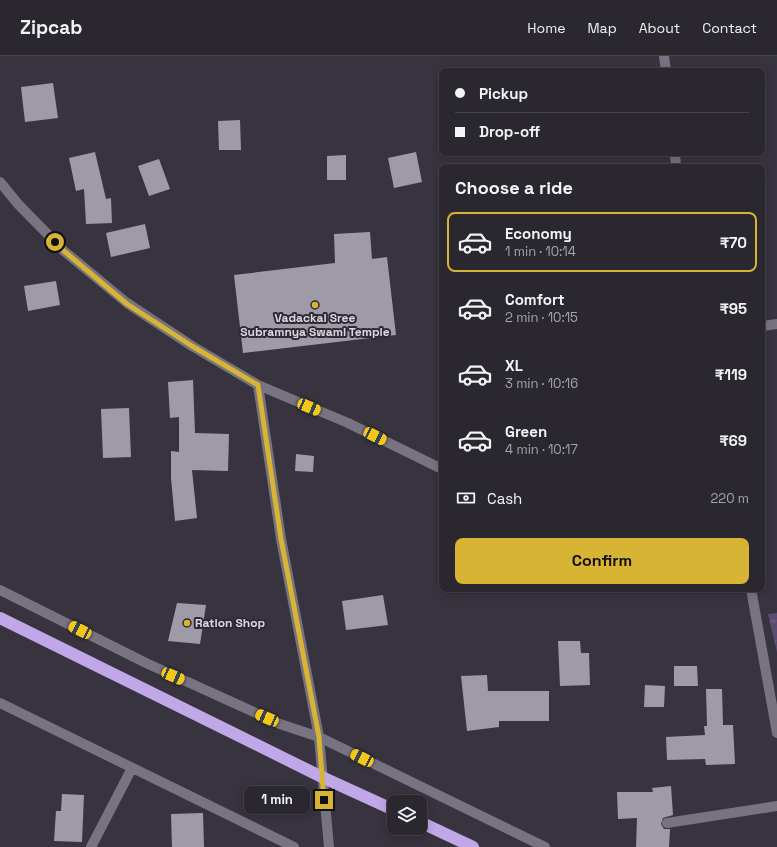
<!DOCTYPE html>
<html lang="en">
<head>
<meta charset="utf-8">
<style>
	:root { --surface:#2a272f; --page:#322f37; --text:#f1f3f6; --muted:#a5a5aa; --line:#46444b; --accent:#d7b434 }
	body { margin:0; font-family:"Space Grotesk",sans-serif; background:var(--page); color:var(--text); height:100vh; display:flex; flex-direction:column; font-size:15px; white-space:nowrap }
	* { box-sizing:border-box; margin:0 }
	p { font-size:13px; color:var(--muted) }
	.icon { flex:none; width:22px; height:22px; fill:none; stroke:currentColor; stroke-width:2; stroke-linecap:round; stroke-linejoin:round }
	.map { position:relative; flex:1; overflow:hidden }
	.panel { position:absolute; left:439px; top:108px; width:326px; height:428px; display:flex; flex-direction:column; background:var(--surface); border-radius:8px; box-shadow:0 2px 10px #0003,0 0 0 1px var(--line) }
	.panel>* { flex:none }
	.hud { position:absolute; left:439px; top:12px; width:326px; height:88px; border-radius:8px; box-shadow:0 2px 10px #0003,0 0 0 1px var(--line); display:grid; align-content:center; height:88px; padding:0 16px; background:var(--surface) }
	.fabs { position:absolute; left:387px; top:739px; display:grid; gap:8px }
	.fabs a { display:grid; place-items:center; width:40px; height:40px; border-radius:8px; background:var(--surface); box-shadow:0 2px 10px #0003,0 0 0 1px var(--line); font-size:20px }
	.end { position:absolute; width:18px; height:18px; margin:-9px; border:5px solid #d7b434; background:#111; box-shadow:0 0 0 2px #111 }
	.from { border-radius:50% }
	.bubble { position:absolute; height:28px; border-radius:8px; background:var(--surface); box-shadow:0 2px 10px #0003,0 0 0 1px var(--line); font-size:13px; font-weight:700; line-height:28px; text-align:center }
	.car { position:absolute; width:12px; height:24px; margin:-12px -6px; border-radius:5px; box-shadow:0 0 3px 1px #0007; background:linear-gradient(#f5c518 24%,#345 0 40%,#f5c518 0 76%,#345 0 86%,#f5c518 0) }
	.hud b { display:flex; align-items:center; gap:14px; height:38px; font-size:15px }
	.hud b+b { border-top:1px solid var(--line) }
	.hud i { width:10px; height:10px; background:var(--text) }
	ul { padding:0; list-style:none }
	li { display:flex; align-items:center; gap:12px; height:60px; margin:0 8px 6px; padding:0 8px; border:2px solid transparent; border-radius:8px }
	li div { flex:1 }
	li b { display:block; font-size:15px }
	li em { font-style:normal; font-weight:700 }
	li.active { border-color:var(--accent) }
	li>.icon { width:36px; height:36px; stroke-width:1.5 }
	h2 { padding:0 16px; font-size:18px; line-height:48px }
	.pay { display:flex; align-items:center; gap:10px; height:44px; padding:0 16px; font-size:15px }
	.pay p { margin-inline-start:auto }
	.primary-button { display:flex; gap:8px; margin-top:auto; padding:8px 16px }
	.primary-button a { flex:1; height:46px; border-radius:8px; background:var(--accent); color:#111; font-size:16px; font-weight:700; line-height:46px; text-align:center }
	header { display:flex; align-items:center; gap:24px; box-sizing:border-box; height:56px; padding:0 20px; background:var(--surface); border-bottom:1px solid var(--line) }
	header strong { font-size:19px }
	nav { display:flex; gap:22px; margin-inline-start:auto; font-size:14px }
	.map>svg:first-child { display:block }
</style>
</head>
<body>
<header>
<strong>Zipcab</strong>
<nav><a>Home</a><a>Map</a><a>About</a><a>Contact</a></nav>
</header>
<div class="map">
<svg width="777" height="791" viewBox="0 0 777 791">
	<defs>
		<pattern id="park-tufts" width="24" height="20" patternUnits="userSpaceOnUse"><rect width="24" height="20" fill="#5b4a71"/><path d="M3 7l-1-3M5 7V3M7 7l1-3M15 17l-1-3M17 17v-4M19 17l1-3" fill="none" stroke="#726385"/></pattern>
	</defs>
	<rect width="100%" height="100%" fill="#38343f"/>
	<path fill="url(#park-tufts)" d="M 777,557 L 777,596 L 768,558 Z"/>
	<path fill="#9f9aa8" d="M 53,27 L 58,62 L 25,66 L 21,31 Z
		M 240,64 L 241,94 L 219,94 L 218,65 Z
		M 95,96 L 106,143 L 111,142 L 112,167 L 86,168 L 84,133 L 76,135 L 69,102 Z
		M 416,96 L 422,126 L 394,132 L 388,102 Z
		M 346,99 L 346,124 L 327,124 L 327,100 Z
		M 159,103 L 170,133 L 149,140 L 138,110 Z
		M 145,168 L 150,192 L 111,201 L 106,177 Z
		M 370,176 L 372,203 L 387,201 L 396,279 L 243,297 L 234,219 L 335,207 L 334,178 Z
		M 56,225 L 60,249 L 28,255 L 24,230 Z
		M 193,324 L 195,377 L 229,378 L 228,415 L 192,414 L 197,462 L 175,465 L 171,422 L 171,395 L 179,396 L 179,361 L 170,362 L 168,326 Z
		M 129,352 L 131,401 L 103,402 L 101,353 Z
		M 296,398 L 314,400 L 313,416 L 295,415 Z
		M 383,539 L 388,569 L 346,574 L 342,545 Z
		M 177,547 L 206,549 L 200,588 L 168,585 Z
		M 558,585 L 580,585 L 581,597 L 589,597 L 590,629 L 560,630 Z
		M 674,610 L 697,610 L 698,630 L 674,630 Z
		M 487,619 L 488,635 L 549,635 L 549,665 L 499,665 L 499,671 L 467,675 L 461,620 Z
		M 645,629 L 665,630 L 664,651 L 644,651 Z
		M 706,633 L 722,633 L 723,669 L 733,669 L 735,708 L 706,709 L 705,703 L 667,704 L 666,681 L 705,679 L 704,670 L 707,670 Z
		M 671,730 L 673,759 L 663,762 L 661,768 L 664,773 L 670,773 L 669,791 L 636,791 L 637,762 L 618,763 L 617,736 L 653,736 L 652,732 Z
		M 62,738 L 84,739 L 82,786 L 54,785 L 56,755 L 61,755 Z
		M 203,757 L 204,791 L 172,791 L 171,758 Z"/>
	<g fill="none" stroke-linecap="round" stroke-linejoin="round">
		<path stroke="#787380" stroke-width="10" d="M 664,0 L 666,15
			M 675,97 L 676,111
			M 0,126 L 18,148 L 64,195 L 127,247 L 192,290 L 258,329 L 348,367 L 442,413
			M 762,270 L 777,268
			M 258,329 L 281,483 L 319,681 L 329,791
			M 751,533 L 777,677
			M 0,534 L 146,607 L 280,668 L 319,681 L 545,791
			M 0,647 L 294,791
			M 667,767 L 777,750
			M 91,791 L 132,712"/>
		<path stroke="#c1a6e8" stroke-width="12" d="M 0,562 L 324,722 L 394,754
			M 420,766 L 473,791"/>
	</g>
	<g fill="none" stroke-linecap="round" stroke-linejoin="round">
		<path stroke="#d7b434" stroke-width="5" d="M 55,186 L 64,195 L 127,248 L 192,290 L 258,329 L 281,483 L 319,681 L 324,744"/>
	</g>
	<g fill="#d7b434" stroke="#2e2a35" stroke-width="1.5">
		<circle cx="315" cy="249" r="4"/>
		<circle cx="187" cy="567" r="4"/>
	</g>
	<g text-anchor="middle" stroke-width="4" stroke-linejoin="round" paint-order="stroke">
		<g font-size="12" font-weight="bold" fill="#dbd8df" stroke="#2e2a35">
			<text x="315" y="266">Vadackal Sree<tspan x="315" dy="14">Subramnya Swami Temple</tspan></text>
			<text x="195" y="571" text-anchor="start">Ration Shop</text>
		</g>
	</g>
</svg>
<div class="fabs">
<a><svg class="icon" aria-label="layers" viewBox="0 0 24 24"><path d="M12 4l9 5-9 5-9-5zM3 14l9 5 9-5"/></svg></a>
</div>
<i class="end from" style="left:55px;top:186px"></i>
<i class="end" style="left:324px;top:744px"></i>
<div class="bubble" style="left:244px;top:730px;width:66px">1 min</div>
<i class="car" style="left:309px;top:351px;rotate:113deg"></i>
<i class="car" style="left:375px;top:380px;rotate:116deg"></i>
<i class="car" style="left:80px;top:574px;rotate:297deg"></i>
<i class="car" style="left:173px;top:620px;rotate:114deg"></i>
<i class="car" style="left:267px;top:662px;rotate:294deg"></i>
<i class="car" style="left:362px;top:702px;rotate:296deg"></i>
<div class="hud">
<b><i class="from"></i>Pickup</b>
<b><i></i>Drop-off</b>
</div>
<section class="panel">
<h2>Choose a ride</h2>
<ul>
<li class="active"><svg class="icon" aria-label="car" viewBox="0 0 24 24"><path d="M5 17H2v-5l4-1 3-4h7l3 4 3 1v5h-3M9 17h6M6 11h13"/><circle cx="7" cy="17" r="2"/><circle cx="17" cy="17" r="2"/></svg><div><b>Economy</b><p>1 min · 10:14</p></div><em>₹70</em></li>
<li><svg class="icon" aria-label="car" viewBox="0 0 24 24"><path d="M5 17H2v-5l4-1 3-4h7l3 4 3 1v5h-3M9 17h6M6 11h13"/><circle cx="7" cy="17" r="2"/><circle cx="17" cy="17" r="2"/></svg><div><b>Comfort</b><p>2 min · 10:15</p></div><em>₹95</em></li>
<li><svg class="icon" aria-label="car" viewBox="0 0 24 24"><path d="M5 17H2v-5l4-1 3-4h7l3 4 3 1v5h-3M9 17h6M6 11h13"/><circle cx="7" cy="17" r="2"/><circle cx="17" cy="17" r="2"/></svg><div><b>XL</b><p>3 min · 10:16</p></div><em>₹119</em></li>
<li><svg class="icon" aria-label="car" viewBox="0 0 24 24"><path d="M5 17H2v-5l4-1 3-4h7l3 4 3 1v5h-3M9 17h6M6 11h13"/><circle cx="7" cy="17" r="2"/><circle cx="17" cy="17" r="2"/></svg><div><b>Green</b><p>4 min · 10:17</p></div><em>₹69</em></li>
</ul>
<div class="pay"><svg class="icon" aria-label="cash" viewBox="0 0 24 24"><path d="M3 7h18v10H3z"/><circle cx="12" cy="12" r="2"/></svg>Cash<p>220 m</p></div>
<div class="primary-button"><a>Confirm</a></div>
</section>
</div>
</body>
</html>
